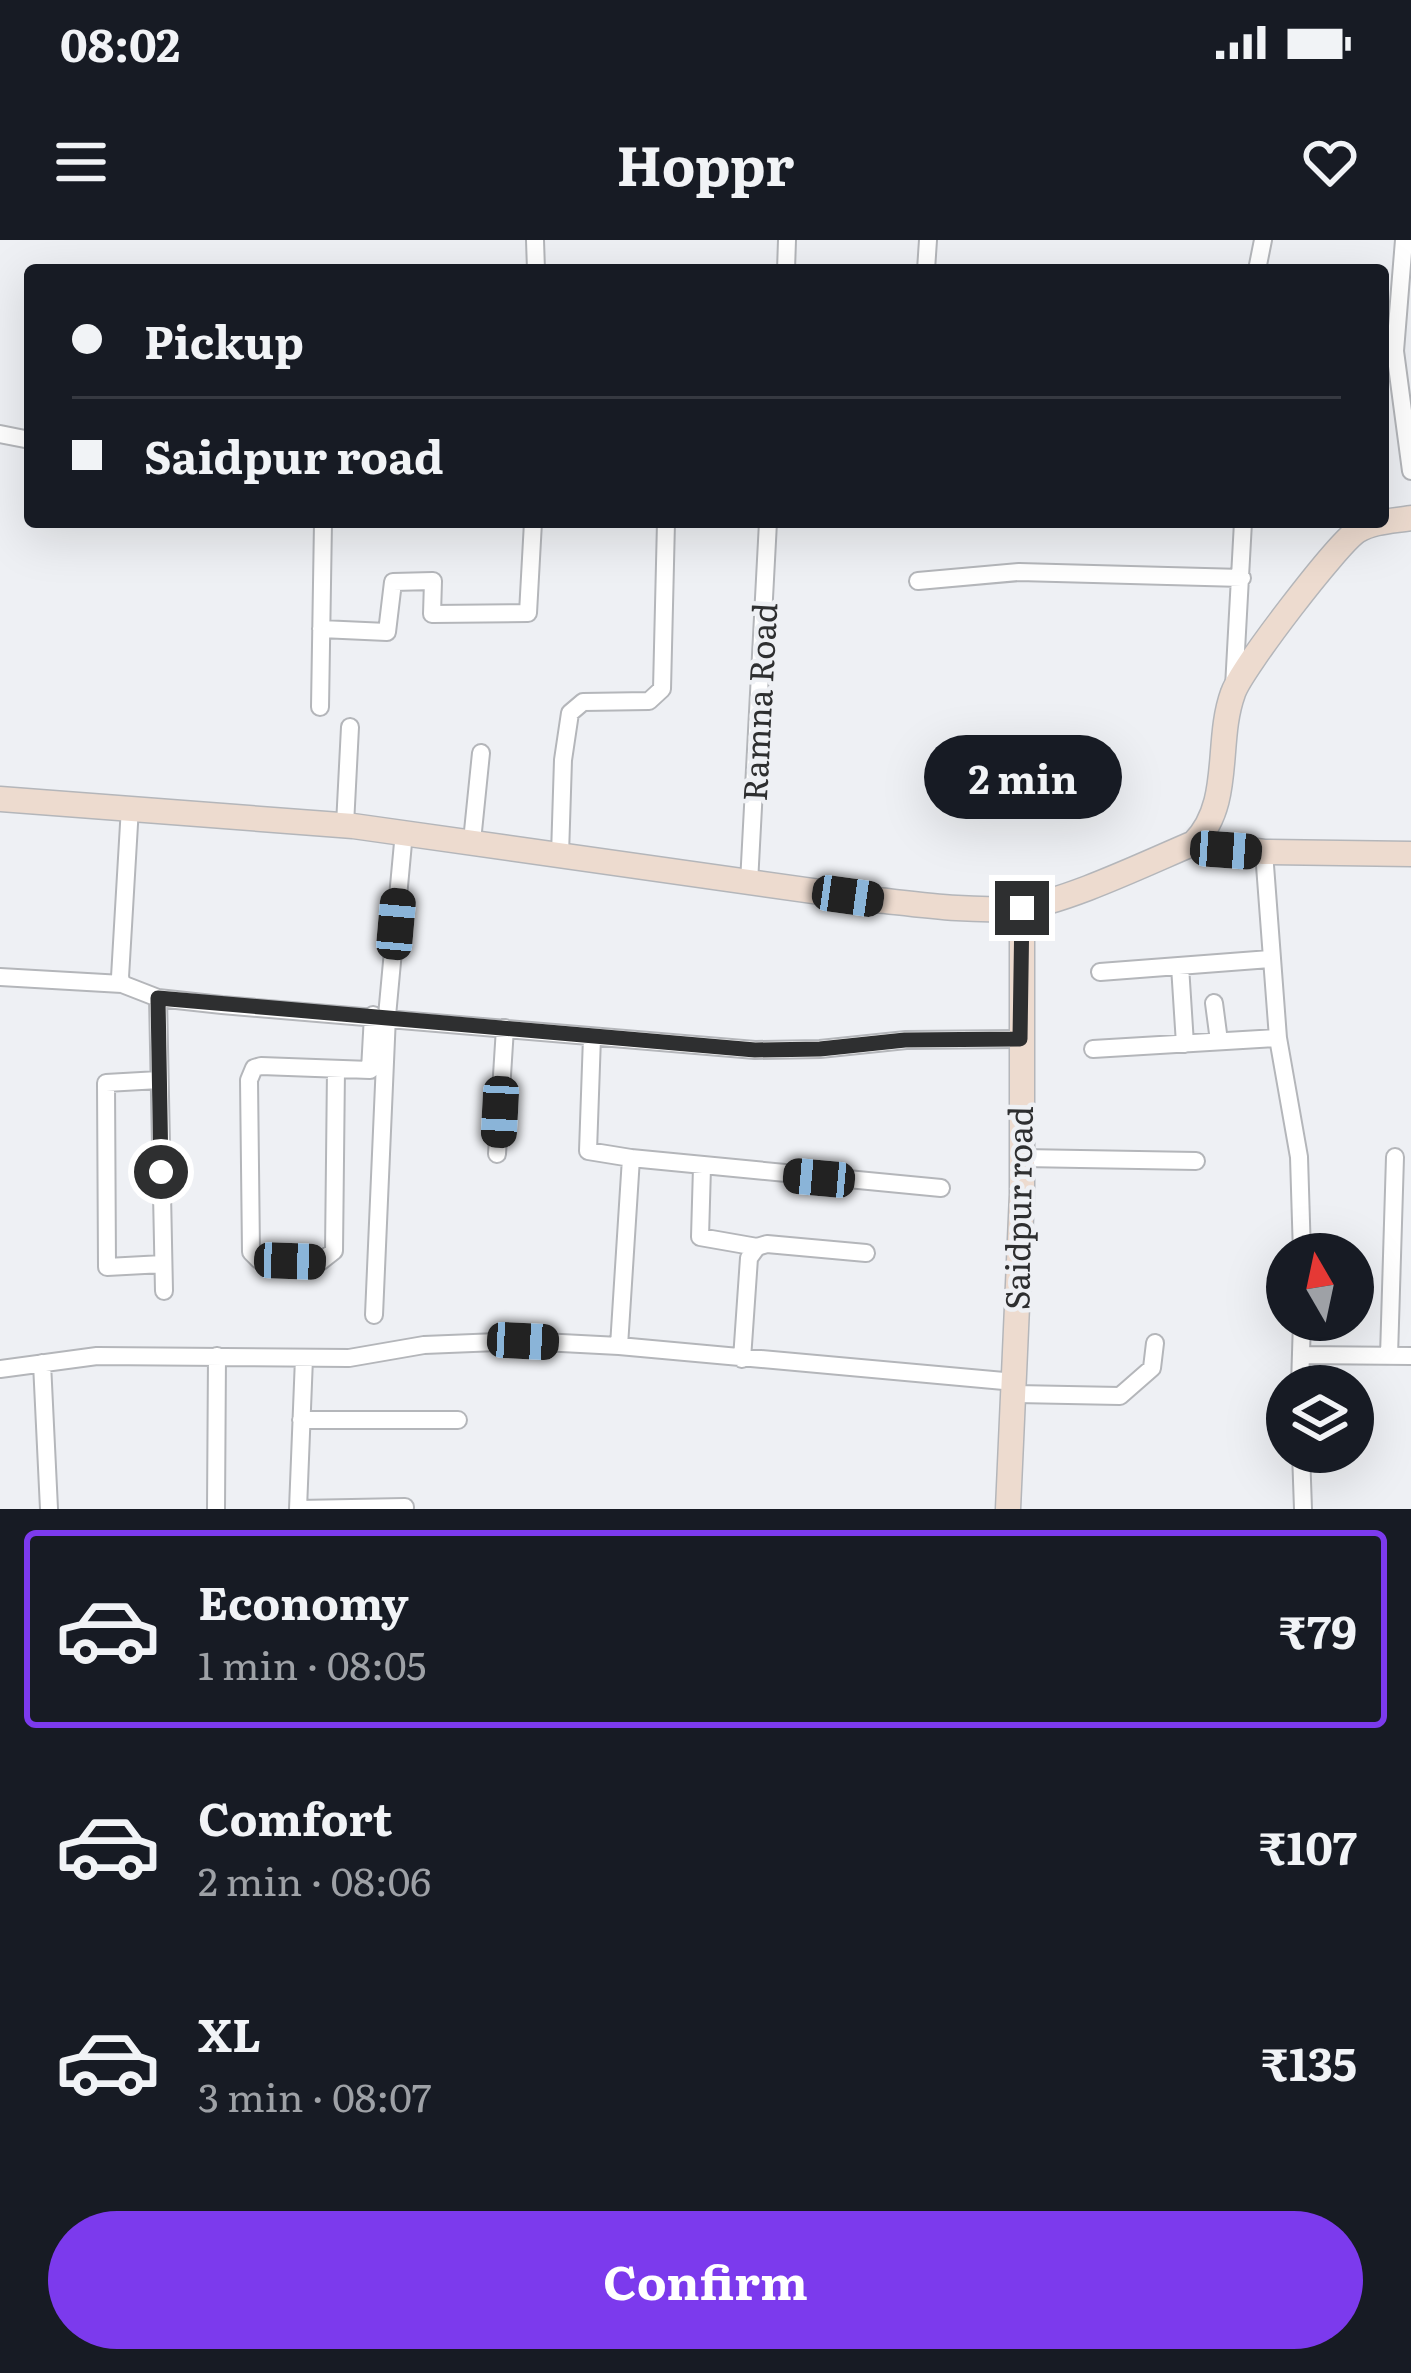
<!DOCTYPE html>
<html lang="en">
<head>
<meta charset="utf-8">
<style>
	:root { --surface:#171b24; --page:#20242c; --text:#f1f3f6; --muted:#9ea1a6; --line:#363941; --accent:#7c3aed }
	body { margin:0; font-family:Literata,serif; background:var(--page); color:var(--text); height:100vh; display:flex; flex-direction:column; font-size:45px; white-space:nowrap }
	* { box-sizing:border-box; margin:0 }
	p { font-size:39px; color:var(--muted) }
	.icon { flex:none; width:66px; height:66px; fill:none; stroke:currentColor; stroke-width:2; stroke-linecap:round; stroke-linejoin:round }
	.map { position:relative; height:1269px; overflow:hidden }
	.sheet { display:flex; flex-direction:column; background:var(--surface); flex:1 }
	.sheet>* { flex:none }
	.guide { position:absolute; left:24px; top:24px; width:1365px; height:264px; border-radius:12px; box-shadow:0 12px 48px #0002; display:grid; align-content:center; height:264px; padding:0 48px; background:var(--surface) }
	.needle { width:78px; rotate:351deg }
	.fabs { position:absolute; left:1266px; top:993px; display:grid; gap:24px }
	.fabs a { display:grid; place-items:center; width:108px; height:108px; border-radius:50%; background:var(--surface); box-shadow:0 12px 48px #0002; font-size:60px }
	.end { position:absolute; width:54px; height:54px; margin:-27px; border:15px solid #2e2f30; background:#fff; box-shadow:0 0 0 6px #fff }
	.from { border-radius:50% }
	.bubble { position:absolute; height:84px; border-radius:42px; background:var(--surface); box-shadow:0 12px 48px #0002; font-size:39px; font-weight:700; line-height:84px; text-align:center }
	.car { position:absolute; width:36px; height:72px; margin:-36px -18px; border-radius:15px; box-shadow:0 0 9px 3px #0007; background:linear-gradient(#222 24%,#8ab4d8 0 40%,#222 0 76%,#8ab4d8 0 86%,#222 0) }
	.guide b { display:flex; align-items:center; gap:42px; height:114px; font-size:45px }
	.guide b+b { border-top:3px solid var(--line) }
	.guide i { width:30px; height:30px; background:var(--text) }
	ul { padding:21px 0 0; list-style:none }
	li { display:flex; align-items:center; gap:36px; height:198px; margin:0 24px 18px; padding:0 24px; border:6px solid transparent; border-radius:12px }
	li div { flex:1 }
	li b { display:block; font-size:45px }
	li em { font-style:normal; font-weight:700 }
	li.selected { border-color:var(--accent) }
	li>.icon { width:108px; height:108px; stroke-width:1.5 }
	.action { display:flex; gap:24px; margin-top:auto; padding:24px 48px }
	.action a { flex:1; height:138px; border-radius:72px; background:var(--accent); color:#fff; font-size:48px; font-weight:700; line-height:138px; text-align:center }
	.status { display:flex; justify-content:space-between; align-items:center; height:84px; padding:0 60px; background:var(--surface); direction:ltr }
	.status svg { height:33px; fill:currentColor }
	header { display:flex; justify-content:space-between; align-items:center; height:156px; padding:0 48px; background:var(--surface); font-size:54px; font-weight:700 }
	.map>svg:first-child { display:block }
</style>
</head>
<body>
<div class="status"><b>08:02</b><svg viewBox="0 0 49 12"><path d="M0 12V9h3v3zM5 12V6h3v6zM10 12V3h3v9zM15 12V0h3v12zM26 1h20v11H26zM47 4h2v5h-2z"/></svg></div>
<header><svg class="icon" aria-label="menu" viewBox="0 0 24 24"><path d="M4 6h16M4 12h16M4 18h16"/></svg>Hoppr<svg class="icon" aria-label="heart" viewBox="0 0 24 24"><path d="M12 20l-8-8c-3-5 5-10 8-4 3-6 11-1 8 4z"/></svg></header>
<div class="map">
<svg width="1411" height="1269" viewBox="0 0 1411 1269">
	<rect width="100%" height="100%" fill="#eef0f4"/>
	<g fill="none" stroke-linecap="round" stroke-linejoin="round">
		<g stroke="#b4b6ba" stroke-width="20">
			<path id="minor" d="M 535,0 L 536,30
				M 1404,0 L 1395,111 L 1411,231
				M 786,30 L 787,0
				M 926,30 L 928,0
				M 1257,30 L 1263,0
				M 0,194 L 30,200
				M 918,341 L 1019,332 L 1242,338
				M 321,389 L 387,392 L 393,342 L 433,341 L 432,374 L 528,373 L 533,282
				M 1234,447 L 1243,282
				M 320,467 L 323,282
				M 130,567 L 120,737 L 122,744 L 158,758 L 222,765 L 755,810 L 820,809 L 906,800 L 1020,799
				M 345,585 L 350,487
				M 472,601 L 481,513
				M 1264,612 L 1278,798 L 1299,917 L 1302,1014
				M 560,615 L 563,520 L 570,473 L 583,462 L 649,461 L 662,449 L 666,282
				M 749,643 L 768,282
				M 1180,726 L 1185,804
				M 1100,732 L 1270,719
				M 0,737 L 122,744
				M 158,758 L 164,1051
				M 1214,763 L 1219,801
				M 592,797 L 588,911 L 631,918
				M 1093,809 L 1278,798
				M 336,829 L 334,1011 L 320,1022 L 259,1020 L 251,1012 L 249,840 L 254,828 L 261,826 L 370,830 L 373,775
				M 159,840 L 106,843 L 107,1027 L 163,1024
				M 497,914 L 505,788
				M 1023,918 L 1196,921
				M 702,927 L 700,997 L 757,1007
				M 374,1075 L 387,776 L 404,592
				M 619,1106 L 1015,1142
				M 1301,1115 L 1411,1116
				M 1389,1116 L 1395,917
				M 304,1118 L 298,1269 L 405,1267
				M 742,1119 L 749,1018 L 757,1007 L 767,1004 L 866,1013
				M 42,1123 L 49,1269
				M 0,1129 L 97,1116 L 349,1118 L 424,1105 L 523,1101 L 619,1106 L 631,918 L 941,948
				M 1300,1146 L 1302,1080
				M 1015,1154 L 1120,1156 L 1152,1128 L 1155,1103
				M 301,1180 L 458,1180
				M 1301,1212 L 1303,1269
				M 216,1269 L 217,1116"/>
		</g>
		<g stroke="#b4b6ba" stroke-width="27">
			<path id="secondary" d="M 0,559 L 353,586 L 877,660 C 923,665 972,672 1018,668 C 1064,663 1149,622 1194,603 C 1233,563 1215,502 1233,453 C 1241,429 1337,304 1357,291 C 1373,281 1393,281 1411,278
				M 1194,603 L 1264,612 L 1411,614
				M 1008,1269 L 1022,954 L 1022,668"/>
		</g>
		<use href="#minor" stroke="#fff" stroke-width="16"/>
		<use href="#secondary" stroke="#eddbcf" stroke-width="24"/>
	</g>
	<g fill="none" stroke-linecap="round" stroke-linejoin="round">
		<path stroke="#2e2f30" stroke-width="15" d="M 161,932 L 158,758 L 755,810 L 820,809 L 905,800 L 1020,799 L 1022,668"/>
	</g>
	<g text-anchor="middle" stroke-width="9" stroke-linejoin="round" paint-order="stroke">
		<g font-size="33" fill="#2e2f30" stroke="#eef0f4">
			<text transform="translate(760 462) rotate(-87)" y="12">Ramna Road</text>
			<text transform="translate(1019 968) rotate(-89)" y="12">Saidpur road</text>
		</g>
	</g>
</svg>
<div class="fabs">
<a><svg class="needle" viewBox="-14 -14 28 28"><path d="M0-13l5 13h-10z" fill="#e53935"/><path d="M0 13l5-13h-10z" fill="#9ea1a6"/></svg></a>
<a><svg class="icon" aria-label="layers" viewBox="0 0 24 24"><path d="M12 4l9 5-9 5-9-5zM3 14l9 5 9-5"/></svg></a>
</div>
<i class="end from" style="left:161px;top:932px"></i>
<i class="end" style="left:1022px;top:668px"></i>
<div class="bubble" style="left:924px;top:495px;width:198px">2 min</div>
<i class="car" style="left:1226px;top:610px;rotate:94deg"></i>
<i class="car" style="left:848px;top:656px;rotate:98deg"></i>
<i class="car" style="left:396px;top:684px;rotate:5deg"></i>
<i class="car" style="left:500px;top:872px;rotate:183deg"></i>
<i class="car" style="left:819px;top:938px;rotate:275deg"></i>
<i class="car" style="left:290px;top:1021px;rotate:92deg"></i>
<i class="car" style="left:523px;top:1101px;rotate:93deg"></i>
<div class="guide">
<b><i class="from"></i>Pickup</b>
<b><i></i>Saidpur road</b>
</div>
</div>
<section class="sheet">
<ul>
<li class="selected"><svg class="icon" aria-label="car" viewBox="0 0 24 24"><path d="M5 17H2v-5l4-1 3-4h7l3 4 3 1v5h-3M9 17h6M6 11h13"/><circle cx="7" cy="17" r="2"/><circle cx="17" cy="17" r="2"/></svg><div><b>Economy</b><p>1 min · 08:05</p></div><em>₹79</em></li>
<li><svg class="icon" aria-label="car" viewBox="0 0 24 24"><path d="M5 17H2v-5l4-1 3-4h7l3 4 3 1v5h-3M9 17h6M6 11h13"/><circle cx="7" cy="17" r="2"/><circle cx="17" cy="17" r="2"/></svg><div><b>Comfort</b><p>2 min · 08:06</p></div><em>₹107</em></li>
<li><svg class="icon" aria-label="car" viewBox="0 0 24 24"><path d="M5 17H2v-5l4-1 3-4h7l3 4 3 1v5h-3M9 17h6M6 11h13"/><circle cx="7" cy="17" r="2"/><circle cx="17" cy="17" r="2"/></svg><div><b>XL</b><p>3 min · 08:07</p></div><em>₹135</em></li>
</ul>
<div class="action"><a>Confirm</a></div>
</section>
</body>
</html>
